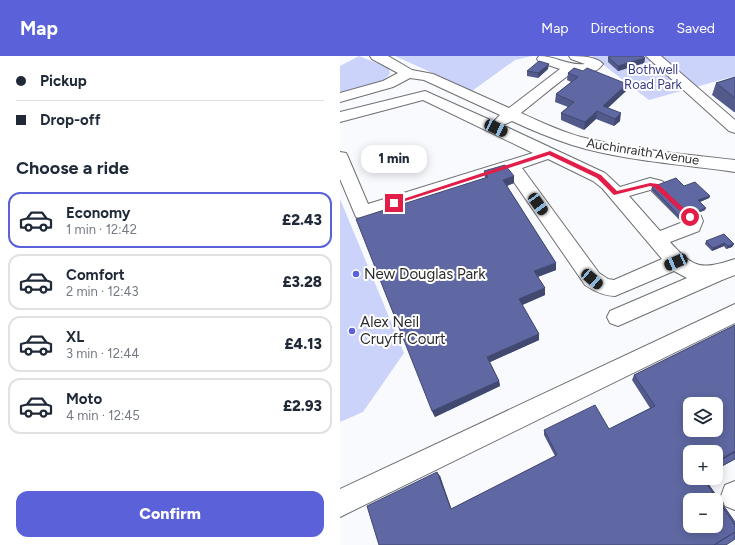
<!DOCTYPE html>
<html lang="en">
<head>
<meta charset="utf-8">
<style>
	:root { --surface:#fff; --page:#f6f6f7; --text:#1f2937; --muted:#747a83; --line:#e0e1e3; --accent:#5a61d9 }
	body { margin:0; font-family:Figtree,sans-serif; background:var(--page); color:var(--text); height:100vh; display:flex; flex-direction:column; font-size:15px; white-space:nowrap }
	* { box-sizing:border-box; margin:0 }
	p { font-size:13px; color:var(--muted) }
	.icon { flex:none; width:22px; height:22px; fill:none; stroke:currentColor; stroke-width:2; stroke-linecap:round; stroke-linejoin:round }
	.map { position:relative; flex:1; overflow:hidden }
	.details { display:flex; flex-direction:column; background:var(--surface); width:340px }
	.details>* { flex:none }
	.banner { display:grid; align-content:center; height:88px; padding:0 16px; background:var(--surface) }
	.fabs { position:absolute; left:343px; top:341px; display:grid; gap:8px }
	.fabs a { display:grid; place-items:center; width:40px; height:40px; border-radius:8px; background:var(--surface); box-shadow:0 2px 10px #0003; font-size:20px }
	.end { position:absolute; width:18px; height:18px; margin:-9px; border:5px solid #e11d48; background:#fff; box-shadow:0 0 0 2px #fff }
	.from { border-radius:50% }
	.bubble { position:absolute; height:28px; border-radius:12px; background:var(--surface); box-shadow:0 2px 10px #0003; font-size:13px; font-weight:800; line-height:28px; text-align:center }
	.car { position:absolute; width:12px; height:24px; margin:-12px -6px; border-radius:5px; box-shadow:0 0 3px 1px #0007; background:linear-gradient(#222 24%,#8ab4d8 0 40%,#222 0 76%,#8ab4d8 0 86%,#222 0) }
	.banner b { display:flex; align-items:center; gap:14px; height:38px; font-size:15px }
	.banner b+b { border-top:1px solid var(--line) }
	.banner i { width:10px; height:10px; background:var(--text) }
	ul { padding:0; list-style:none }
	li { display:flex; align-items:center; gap:12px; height:56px; margin:0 8px 6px; padding:0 8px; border:2px solid var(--line); border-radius:12px }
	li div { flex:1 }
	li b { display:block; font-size:15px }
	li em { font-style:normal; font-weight:800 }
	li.on { border-color:var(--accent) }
	li>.icon { width:36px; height:36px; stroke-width:1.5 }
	h2 { padding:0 16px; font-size:18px; line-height:48px }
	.action { display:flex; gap:8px; margin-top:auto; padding:8px 16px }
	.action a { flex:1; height:46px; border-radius:12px; background:var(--accent); color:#fff; font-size:16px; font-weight:800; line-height:46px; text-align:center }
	header { display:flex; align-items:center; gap:24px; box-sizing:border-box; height:56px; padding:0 20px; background:var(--accent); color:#fff }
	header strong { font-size:19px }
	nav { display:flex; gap:22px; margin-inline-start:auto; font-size:14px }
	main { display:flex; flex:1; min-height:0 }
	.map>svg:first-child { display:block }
</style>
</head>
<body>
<header>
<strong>Map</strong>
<nav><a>Map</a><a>Directions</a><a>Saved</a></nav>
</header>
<main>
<section class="details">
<div class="banner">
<b><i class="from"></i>Pickup</b>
<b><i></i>Drop-off</b>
</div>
<h2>Choose a ride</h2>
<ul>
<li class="on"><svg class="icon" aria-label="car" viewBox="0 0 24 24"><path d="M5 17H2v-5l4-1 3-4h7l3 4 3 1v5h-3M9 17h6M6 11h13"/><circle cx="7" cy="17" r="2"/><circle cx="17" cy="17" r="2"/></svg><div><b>Economy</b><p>1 min · 12:42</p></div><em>£2.43</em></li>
<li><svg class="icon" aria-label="car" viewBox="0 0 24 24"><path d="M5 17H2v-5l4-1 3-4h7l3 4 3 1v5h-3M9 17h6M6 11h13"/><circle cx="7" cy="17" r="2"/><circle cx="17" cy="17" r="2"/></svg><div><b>Comfort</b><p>2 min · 12:43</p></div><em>£3.28</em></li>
<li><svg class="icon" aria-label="car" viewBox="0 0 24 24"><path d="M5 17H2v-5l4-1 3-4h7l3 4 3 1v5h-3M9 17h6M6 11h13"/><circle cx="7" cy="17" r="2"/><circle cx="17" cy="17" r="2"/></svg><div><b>XL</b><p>3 min · 12:44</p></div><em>£4.13</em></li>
<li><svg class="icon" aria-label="car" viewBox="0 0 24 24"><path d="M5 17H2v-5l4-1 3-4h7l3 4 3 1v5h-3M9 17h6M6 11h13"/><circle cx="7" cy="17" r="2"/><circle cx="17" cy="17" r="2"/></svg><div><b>Moto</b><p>4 min · 12:45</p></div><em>£2.93</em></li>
</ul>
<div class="action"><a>Confirm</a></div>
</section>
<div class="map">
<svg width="395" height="489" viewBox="0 0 395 489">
	<rect width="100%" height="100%" fill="#f9fafe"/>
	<path fill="#cbd3fa" d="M 19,0 L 49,12 L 50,18 L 41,26 L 0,37 L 0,10 Z
		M 55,0 L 192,0 L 175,4 L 132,35 Z
		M 252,0 L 395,0 L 395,20 L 309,44 Z
		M 0,143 L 64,297 L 23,356 L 0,366 Z"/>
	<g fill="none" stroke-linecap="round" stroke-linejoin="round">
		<g stroke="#6e6f72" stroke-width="2">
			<path id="minor" d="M 30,0 L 48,0 L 72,14 L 93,18 L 169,52 L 220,13 L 199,6 L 197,3 L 199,0 C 215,0 229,10 245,8 L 231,3 L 229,0 C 240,0 256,0 263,8 C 255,20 244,14 234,16 C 228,18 189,51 181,57 C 201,66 220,75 241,81 C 291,94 344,98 395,104 L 395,116 C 341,108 284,105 232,89 C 211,82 191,74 172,65 L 163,69 L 158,67 L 265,117 L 280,131 L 310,122 L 322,125 L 361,160 L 363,165 L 359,175 L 330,186 C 354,213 361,214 395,203 L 395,219 L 382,224 L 278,270 L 270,267 L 267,261 L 270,255 L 347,222 L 334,215 L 275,240 C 264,240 254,235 245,229 L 167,116 L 22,163 L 16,161 L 0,123 L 0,96 L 6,97 L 8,101 L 28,148 L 193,97 L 83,44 L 0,66 L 0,56 L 85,35 L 157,67 L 155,64 L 160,59 L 84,24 L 70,22 L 53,31 L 0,46 L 0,37 L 43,25 L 58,17 L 32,3 ZM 208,103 L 253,125 L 262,132 L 322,203 L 274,224 L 268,223 L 259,217 L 182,112 ZM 310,134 L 311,134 L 343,166 L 320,175 L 289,140 Z
				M 306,0 L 321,0 L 395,64 L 395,77 L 389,75 Z
				M 395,248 L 395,267 L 0,461 L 0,433 Z
				M 395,425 L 395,454 L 385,450 L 381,440 L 385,429 Z"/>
		</g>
		<use href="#minor" fill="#fff" fill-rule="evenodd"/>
	</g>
	<path fill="#52598b" d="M 268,1 L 305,2 L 304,7 L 278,15 L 268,6 Z
		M 208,13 L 198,22 L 187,20 L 187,15 Z
		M 228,17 L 286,35 L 268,52 L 280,65 L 274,70 L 256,63 L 244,74 L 221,64 L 221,57 L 228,51 L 215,46 L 216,38 L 231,26 L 227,24 Z
		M 395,21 L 395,56 L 394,56 L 372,39 L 376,27 Z
		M 144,115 L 174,127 L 167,130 L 216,207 L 216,214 L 198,221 L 205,232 L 205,239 L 182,249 L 199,278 L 199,284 L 150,306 L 159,325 L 160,330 L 95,361 L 92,355 L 145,122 Z
		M 344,130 L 370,140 L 369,142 L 360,146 L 365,154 L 340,164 L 311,134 L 312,131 Z
		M 366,185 L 394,188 L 392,191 L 386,193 L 384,190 L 372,195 L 365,188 Z
		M 395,269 L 395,403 L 376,414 L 39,489 L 100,420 L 111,453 L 215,400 L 204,379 L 204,374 L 269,373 L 310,352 L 292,324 L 294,319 Z"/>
	<path fill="#424971" d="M 305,2 L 304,7 L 278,15 L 278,10 Z
		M 209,8 L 208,13 L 198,22 L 198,17 Z
		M 287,28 L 286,35 L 262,57 L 263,50 Z
		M 257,55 L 256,63 L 244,74 L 245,66 Z
		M 281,57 L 280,65 L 274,70 L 275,63 Z
		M 174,120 L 174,127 L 163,131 L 163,124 Z
		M 370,140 L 369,142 L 357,147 L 358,144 Z
		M 366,152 L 365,154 L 340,164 L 341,162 Z
		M 385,187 L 384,190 L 372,195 L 373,192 Z
		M 394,188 L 392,191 L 386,193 L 388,190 Z
		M 216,207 L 216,214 L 194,222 L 194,215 Z
		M 205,232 L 205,239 L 180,250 L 179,243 Z
		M 199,278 L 199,284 L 148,307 L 147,301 Z
		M 159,325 L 160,330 L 95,361 L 92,355 Z
		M 395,395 L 395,397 L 376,408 L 376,406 Z
		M 97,416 L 100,420 L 113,457 L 111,453 Z"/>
	<path fill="#5f68a2" stroke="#424971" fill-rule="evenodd" d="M 272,0 L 303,0 L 305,2 L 278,10 L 268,1 Z
		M 199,5 L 209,8 L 198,17 L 187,15 Z
		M 234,12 L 243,15 L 247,12 L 287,28 L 263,50 L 281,57 L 275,63 L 257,55 L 245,66 L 221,57 L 234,46 L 216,38 L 238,21 L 228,17 Z
		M 395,21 L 395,42 L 376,27 Z
		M 165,109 L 174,120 L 163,124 L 216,207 L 194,215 L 205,232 L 179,243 L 199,278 L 147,301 L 159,325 L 92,355 L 16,163 L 148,121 L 144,115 Z
		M 336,122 L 344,130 L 355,126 L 370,140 L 358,144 L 366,152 L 341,162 L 312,131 Z
		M 384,178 L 394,188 L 388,190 L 385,187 L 373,192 L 366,185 Z
		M 395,269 L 395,395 L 376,406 L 376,396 L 350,396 L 350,422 L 363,422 L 395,469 L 395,476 L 374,489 L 39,489 L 27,450 L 97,416 L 111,453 L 217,399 L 204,374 L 255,349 L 269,373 L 315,350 L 294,319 ZM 350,348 L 376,348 L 376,374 L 350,374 ZM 350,444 L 376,444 L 376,470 L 350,470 Z
		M 395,396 L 395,403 L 376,413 L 376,407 Z
		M 363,422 L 364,422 L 395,466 L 395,469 Z
		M 395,476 L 395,483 L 386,489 L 374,489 Z"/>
	<path fill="#e11d48" d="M 210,95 L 261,119 L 277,135 L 310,127 L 318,128 L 353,161 L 348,162 L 314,131 L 310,130 L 274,139 L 257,122 L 209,99 L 56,148 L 51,147 Z"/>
	<g fill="#5a61d9" stroke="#fff" stroke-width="1.5">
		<circle cx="16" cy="218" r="4"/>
		<circle cx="12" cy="275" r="4"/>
	</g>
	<g text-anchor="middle" stroke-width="4" stroke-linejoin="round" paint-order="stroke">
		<g font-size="13" fill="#383d87" stroke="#fff">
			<text x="313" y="18">Bothwell<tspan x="313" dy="15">Road Park</tspan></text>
		</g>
		<g font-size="13" fill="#2c2c2e" stroke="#fff">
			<text transform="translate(303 95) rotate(9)" y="5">Auchinraith Avenue</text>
		</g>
		<g font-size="15" fill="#2c2c2e" stroke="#fff" text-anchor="start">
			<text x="24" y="223">New Douglas Park</text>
			<text x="20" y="271">Alex Neil<tspan x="20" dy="17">Cruyff Court</tspan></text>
		</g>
	</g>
</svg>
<div class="fabs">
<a><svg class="icon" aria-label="layers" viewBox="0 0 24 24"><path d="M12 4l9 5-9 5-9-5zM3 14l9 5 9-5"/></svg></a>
<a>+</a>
<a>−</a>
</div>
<i class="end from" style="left:350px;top:161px"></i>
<i class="end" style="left:54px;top:147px"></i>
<div class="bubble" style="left:21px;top:89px;width:66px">1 min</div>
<i class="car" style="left:156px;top:72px;rotate:115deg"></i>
<i class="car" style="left:198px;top:148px;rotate:144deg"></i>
<i class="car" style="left:336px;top:206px;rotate:247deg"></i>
<i class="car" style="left:252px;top:223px;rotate:131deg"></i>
</div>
</main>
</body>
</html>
